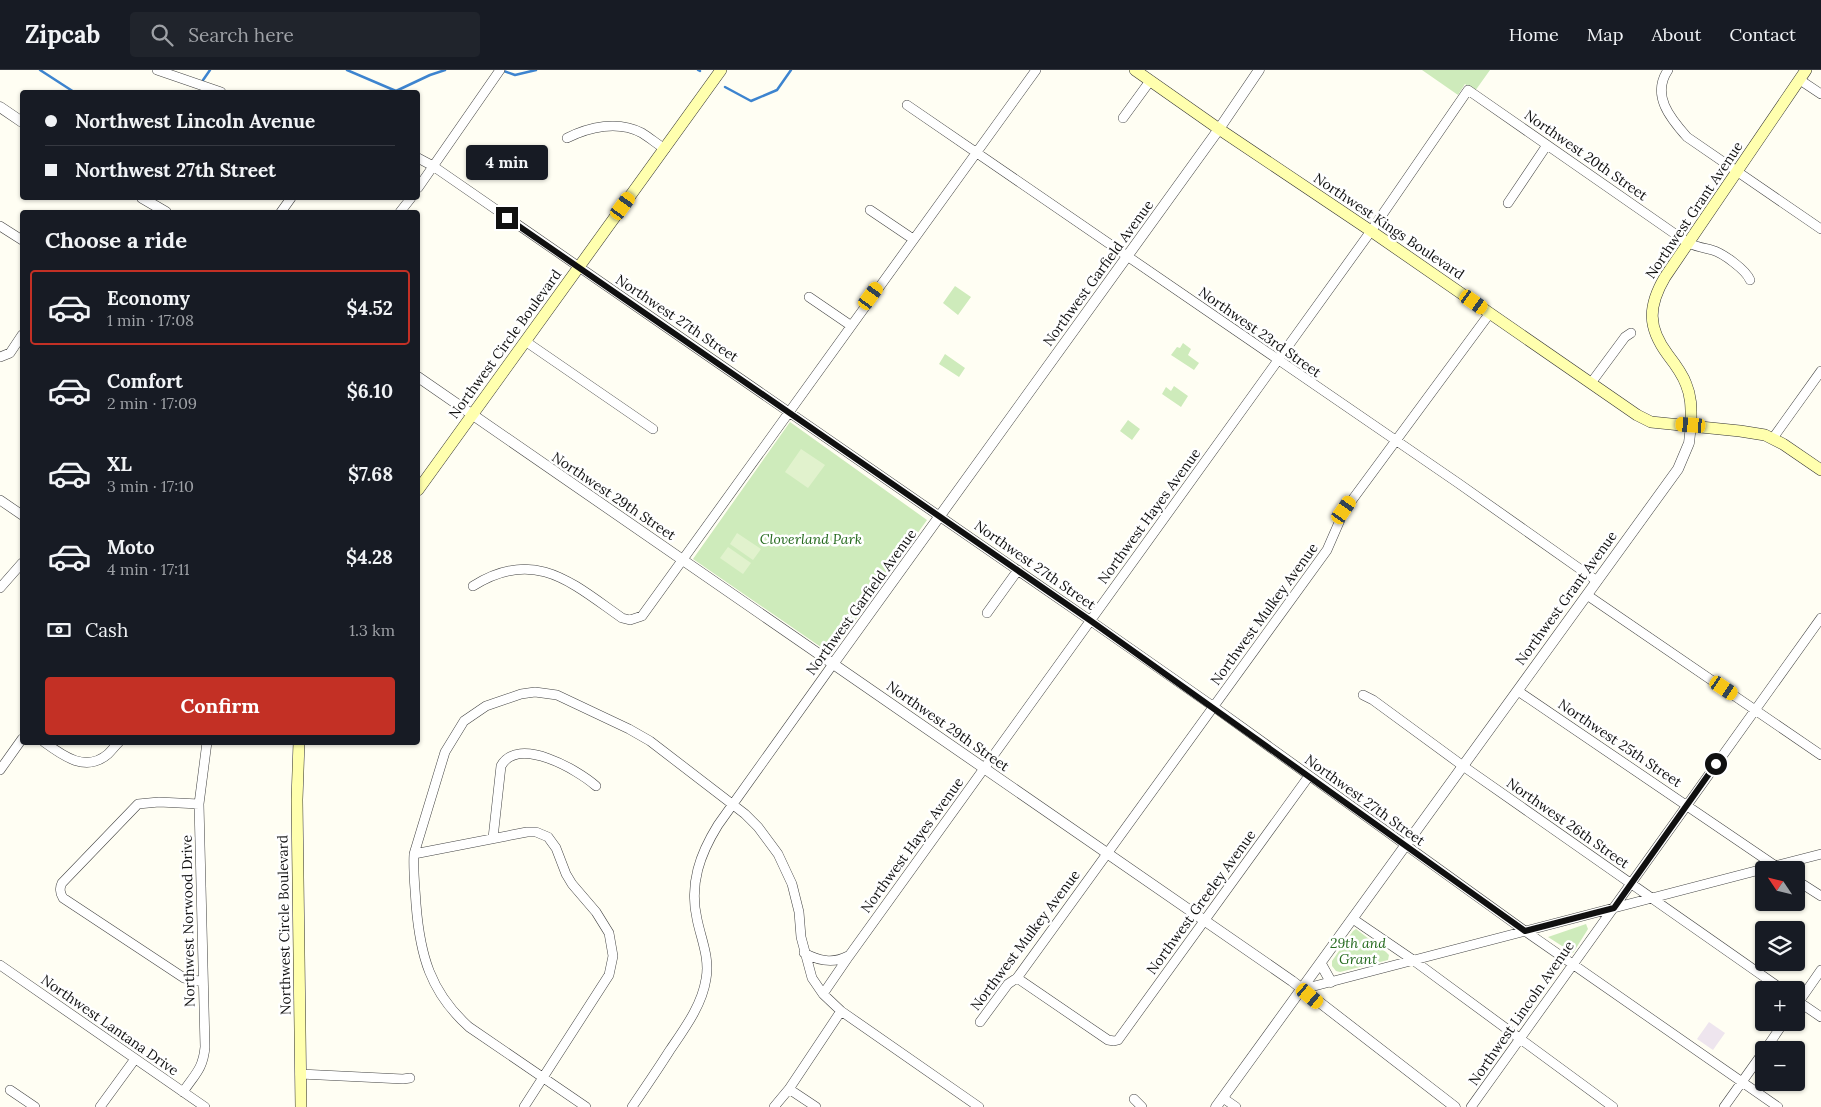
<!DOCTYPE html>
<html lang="en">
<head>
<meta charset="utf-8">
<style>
	:root { --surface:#171b24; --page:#20242c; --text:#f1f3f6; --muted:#9ea1a6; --line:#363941; --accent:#c33025 }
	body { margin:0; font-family:Lora,serif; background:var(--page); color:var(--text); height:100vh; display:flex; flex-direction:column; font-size:19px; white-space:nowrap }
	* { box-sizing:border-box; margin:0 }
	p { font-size:16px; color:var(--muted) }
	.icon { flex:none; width:28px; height:28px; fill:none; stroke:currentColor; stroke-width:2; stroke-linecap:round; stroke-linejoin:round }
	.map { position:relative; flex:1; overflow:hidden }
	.drawer { position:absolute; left:20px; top:140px; width:400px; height:535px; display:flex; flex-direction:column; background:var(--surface); border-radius:5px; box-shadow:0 1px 4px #0004 }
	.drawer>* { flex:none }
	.hud { position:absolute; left:20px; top:20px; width:400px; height:110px; border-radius:5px; box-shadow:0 1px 4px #0004; display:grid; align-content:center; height:110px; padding:0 25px; background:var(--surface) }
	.needle { width:32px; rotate:305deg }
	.tools { position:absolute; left:1755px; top:791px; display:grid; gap:10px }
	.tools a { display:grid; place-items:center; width:50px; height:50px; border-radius:5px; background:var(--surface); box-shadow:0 1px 4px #0004; font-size:25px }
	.end { position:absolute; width:22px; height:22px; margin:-11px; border:6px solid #101010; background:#fff; box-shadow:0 0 0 2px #fff }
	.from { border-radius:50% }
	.bubble { position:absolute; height:35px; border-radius:5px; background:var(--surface); box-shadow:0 1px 4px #0004; font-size:16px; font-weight:800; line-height:35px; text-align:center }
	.car { position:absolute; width:15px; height:30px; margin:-15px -8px; border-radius:6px; box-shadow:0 0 4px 1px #0007; background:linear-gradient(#f5c518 24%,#345 0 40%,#f5c518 0 76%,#345 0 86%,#f5c518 0) }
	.hud b { display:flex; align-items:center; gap:18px; height:48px; font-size:19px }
	.hud b+b { border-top:1px solid var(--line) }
	.hud i { width:12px; height:12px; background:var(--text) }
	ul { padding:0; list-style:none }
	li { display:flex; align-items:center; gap:15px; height:75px; margin:0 10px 8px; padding:0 15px; border:2px solid transparent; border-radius:5px }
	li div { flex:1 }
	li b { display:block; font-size:19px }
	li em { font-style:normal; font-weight:800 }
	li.active { border-color:var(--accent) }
	li>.icon { width:45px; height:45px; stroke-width:1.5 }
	h2 { padding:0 25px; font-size:22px; line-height:60px }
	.pay { display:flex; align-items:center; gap:12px; height:55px; padding:0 25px; font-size:19px }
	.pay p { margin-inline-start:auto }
	.action { display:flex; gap:10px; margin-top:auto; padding:10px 25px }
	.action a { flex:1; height:58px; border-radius:5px; background:var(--accent); color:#fff; font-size:20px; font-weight:800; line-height:58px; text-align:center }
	header { display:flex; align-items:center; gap:30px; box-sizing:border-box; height:70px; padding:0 25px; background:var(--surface); border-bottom:1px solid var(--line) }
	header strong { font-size:24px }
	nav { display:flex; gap:28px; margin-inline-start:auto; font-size:18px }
	.search { width:350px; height:45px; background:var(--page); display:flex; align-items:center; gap:12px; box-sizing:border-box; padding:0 18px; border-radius:5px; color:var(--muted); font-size:19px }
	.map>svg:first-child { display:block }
</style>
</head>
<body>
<header>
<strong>Zipcab</strong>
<div class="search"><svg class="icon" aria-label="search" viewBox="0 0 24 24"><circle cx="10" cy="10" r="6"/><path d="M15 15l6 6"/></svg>Search here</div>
<nav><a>Home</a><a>Map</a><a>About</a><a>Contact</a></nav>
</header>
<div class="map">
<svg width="1821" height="1037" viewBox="0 0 1821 1037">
	<rect width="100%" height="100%" fill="#fffef3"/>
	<path fill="#eee5ee" d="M 1709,952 L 1725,963 L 1713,980 L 1697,969 Z"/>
	<path fill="#ceebbb" d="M 1422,0 L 1490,0 L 1475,21 L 1465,14 L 1458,25 Z
		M 955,216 L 971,227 L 958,245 L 943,233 Z
		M 1183,273 L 1191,279 L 1188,285 L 1199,293 L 1194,300 L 1171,285 L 1177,277 L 1180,278 Z
		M 945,284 L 965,298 L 959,307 L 939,294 Z
		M 1174,316 L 1188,326 L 1181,337 L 1162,324 L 1166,317 L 1171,321 Z
		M 1128,350 L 1140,359 L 1132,370 L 1120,361 Z
		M 790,352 L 927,450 L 831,584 L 693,489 Z
		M 1586,854 L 1588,859 L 1573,883 L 1548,867 Z
		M 1356,859 L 1386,882 L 1389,885 L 1388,890 L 1340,902 L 1336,901 L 1332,896 L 1332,891 L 1353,861 Z"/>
	<path fill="#e1f2cd" d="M 801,379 L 825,395 L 808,418 L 785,402 Z
		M 737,463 L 761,479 L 753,490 L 730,474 Z
		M 728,477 L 751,493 L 743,504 L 720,488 Z"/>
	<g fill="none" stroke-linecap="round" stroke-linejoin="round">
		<path stroke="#3d84cf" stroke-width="2.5" d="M 40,0 L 74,22
			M 347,0 L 396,21 L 430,5 L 445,0
			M 501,0 L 515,5 L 536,0
			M 698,0 L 700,1
			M 201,13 L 210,0
			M 725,17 L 751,31 L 777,20 L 791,0"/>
		<g stroke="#434343" stroke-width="10">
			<path id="minor" d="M 157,0 L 221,22
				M 1668,0 C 1651,25 1670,48 1687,67 L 1821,159
				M 1800,10 L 1821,24
				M 907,35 L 1458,413 L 1597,511
				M 1123,48 L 1150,11
				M 567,68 C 589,57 618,50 642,63 C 650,68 657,74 665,79
				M 418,88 L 433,96 L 1091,551 L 1214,637 L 1525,861 L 1778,1037
				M 418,118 L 500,0
				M 1508,133 L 1547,75
				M 870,140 L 913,169
				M 281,142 L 291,128
				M 400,142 L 411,128
				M 0,156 L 22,170
				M 809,227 L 850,255
				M 525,271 L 653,359
				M 0,287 L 10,283 L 22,265
				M 1591,313 L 1625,267 L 1631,263
				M 1773,368 L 1821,301
				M 0,430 L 22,445
				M 473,516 C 535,477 572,513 622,548 L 630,550 L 642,546 L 1036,0
				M 0,518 L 22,493
				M 1587,525 L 1821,685
				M 987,543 L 1018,500
				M 1518,621 L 1777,797
				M 1363,625 L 1373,630 L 1463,696 L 1783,920
				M 44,672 C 63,686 86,703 108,684 C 112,680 115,676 119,672
				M 0,700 L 22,669
				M 199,734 L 159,732 L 138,734 L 62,813 C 59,819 60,823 63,828 L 184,908 L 203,912
				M 493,768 L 501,696 C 518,665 578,700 596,716
				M 414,784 L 527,762 L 536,762 L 548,767 L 556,778 L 566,804 L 572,814 L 596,842 L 609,863 L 613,886 L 609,905 L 524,1037
				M 1796,810 L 1821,826
				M 1353,849 L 1413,890 L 1613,1037
				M 804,883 C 819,891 833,894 848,886
				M 0,895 L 205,1037
				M 1017,908 L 1108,970 L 1114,971 L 1118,970 L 1309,706
				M 1303,919 L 1821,784
				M 823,924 L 849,886 L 1371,161 L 1468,20 L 1688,173 C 1697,177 1704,178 1712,180 C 1723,183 1746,200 1750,210
				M 1796,930 L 1821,947
				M 1796,936 L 1821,900
				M 980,952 L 1008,914 L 1017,908 L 1327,480 L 1344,441 L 1490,243
				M 1765,980 L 1784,952
				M 300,1004 L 403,1009 L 410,1008
				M 789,1019 L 816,1037
				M 10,1020 L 35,1037
				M 183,1022 C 195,1004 203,999 205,977 L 199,734 L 207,672
				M 1223,1028 L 1236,1037
				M 1134,1029 L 1142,1037
				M 100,1037 L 135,989
				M 586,1037 L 469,957 C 430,922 420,885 416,834 C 415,817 413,801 414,784 L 445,682 L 464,651 L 486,636 L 521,624 L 535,622 L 557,625 L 629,659 L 650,671 L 745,744 L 758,757 L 778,784 L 792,814 L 799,842 L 801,867 L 812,908 L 823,924 L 841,941 L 979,1037
				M 632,1037 C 645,1018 658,999 670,980 C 685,958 702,935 706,909 C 710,888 701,869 697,849 C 689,814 700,784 718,755 L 833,594
				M 774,1037 L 789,1019 L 841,941
				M 1471,1037 L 1821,548
				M 1724,1037 L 1764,981"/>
		</g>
		<g stroke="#434343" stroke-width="11">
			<path id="tertiary" d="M 0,37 L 22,52
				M 142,128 L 166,142
				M 418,307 L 1292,911 L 1455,1037
				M 833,594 L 1219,59 L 1259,0
				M 1321,894 L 1331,912
				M 1216,1037 L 1678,399 L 1689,373 L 1691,355"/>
		</g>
		<g stroke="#323232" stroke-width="12">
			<path id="secondary" d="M 1135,0 L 1219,59 L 1371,161 L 1637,345 L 1651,352 L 1740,361 L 1765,365 L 1783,374 L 1821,400
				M 1691,355 C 1691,341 1692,328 1686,314 C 1682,303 1675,294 1668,285 C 1647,257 1648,236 1665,207 L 1806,0
				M 418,420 L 721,0
				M 299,672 L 297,730 L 301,1037"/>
		</g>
		<use href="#minor" stroke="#fff" stroke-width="9"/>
		<use href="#tertiary" stroke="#fff" stroke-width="10"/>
		<use href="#secondary" stroke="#ffffae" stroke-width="11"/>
	</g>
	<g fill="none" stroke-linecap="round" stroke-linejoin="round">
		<path stroke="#101010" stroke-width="6" d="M 507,148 L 1091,551 L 1525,861 L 1614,838 L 1716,694"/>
	</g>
	<g text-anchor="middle" stroke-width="5" stroke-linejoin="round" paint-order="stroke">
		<g font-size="14" fill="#101010" stroke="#fff">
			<text transform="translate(1586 85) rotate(35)" y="5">Northwest 20th Street</text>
			<text transform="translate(1694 140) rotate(-56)" y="5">Northwest Grant Avenue</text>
			<text transform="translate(1389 156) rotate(34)" y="5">Northwest Kings Boulevard</text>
			<text transform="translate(1098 203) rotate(-54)" y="5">Northwest Garfield Avenue</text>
			<text transform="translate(677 248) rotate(34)" y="5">Northwest 27th Street</text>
			<text transform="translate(1260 262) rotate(35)" y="5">Northwest 23rd Street</text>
			<text transform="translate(505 274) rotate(-54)" y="5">Northwest Circle Boulevard</text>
			<text transform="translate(614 426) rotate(34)" y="5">Northwest 29th Street</text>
			<text transform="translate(1149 446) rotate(-54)" y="5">Northwest Hayes Avenue</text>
			<text transform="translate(1035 495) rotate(35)" y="5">Northwest 27th Street</text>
			<text transform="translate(1566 528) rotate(-54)" y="5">Northwest Grant Avenue</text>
			<text transform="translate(861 532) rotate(-54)" y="5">Northwest Garfield Avenue</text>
			<text transform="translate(1264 544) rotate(-54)" y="5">Northwest Mulkey Avenue</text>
			<text transform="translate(948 656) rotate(35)" y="5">Northwest 29th Street</text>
			<text transform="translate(1620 673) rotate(34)" y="5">Northwest 25th Street</text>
			<text transform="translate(1365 730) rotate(36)" y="5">Northwest 27th Street</text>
			<text transform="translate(1568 753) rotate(35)" y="5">Northwest 26th Street</text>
			<text transform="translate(912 775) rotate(-54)" y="5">Northwest Hayes Avenue</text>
			<text transform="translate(1201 832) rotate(-54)" y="5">Northwest Greeley Avenue</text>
			<text transform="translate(188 851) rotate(-91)" y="5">Northwest Norwood Drive</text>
			<text transform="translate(284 855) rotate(-91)" y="5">Northwest Circle Boulevard</text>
			<text transform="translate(1025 870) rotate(-53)" y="5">Northwest Mulkey Avenue</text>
			<text transform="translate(1521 943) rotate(-55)" y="5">Northwest Lincoln Avenue</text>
			<text transform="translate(110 955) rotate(35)" y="5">Northwest Lantana Drive</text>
		</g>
		<g font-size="14" font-style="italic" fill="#256a1e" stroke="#fff">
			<text x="811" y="474">Cloverland Park</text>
			<text x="1358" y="878">29th and<tspan x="1358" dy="16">Grant</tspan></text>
		</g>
	</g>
</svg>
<div class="tools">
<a><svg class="needle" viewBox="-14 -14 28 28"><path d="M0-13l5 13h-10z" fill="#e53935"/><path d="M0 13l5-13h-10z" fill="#9ea1a6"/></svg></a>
<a><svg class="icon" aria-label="layers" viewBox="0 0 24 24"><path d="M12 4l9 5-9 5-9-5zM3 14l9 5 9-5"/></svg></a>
<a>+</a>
<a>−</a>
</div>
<i class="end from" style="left:1716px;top:694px"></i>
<i class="end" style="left:507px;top:148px"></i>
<div class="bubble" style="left:466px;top:75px;width:82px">4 min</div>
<i class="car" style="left:623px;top:136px;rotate:36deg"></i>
<i class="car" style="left:871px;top:226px;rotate:36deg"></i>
<i class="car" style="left:1474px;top:232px;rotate:125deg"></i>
<i class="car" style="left:1691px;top:355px;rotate:274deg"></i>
<i class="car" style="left:1344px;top:440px;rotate:35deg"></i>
<i class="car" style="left:1724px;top:618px;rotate:124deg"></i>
<i class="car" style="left:1310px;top:926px;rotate:130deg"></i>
<div class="hud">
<b><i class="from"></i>Northwest Lincoln Avenue</b>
<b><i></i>Northwest 27th Street</b>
</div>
<section class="drawer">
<h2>Choose a ride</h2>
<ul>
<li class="active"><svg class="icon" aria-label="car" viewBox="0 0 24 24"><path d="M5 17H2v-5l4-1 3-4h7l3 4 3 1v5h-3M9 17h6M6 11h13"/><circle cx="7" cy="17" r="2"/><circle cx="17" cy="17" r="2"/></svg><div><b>Economy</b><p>1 min · 17:08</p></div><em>$4.52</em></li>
<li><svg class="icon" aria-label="car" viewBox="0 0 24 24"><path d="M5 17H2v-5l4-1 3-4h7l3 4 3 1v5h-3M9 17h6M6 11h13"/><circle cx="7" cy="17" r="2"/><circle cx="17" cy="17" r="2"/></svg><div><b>Comfort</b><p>2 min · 17:09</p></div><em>$6.10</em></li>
<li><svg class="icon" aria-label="car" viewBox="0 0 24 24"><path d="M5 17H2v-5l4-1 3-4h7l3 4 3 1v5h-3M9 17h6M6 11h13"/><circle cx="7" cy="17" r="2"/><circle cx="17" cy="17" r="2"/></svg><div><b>XL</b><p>3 min · 17:10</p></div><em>$7.68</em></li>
<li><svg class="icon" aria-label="car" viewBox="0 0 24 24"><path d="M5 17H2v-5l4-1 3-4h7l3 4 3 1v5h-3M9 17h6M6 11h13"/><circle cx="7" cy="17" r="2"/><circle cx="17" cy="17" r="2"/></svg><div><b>Moto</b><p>4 min · 17:11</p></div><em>$4.28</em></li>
</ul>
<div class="pay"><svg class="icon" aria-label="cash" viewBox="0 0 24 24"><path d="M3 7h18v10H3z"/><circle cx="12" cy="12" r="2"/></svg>Cash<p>1.3 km</p></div>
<div class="action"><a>Confirm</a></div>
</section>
</div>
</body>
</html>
